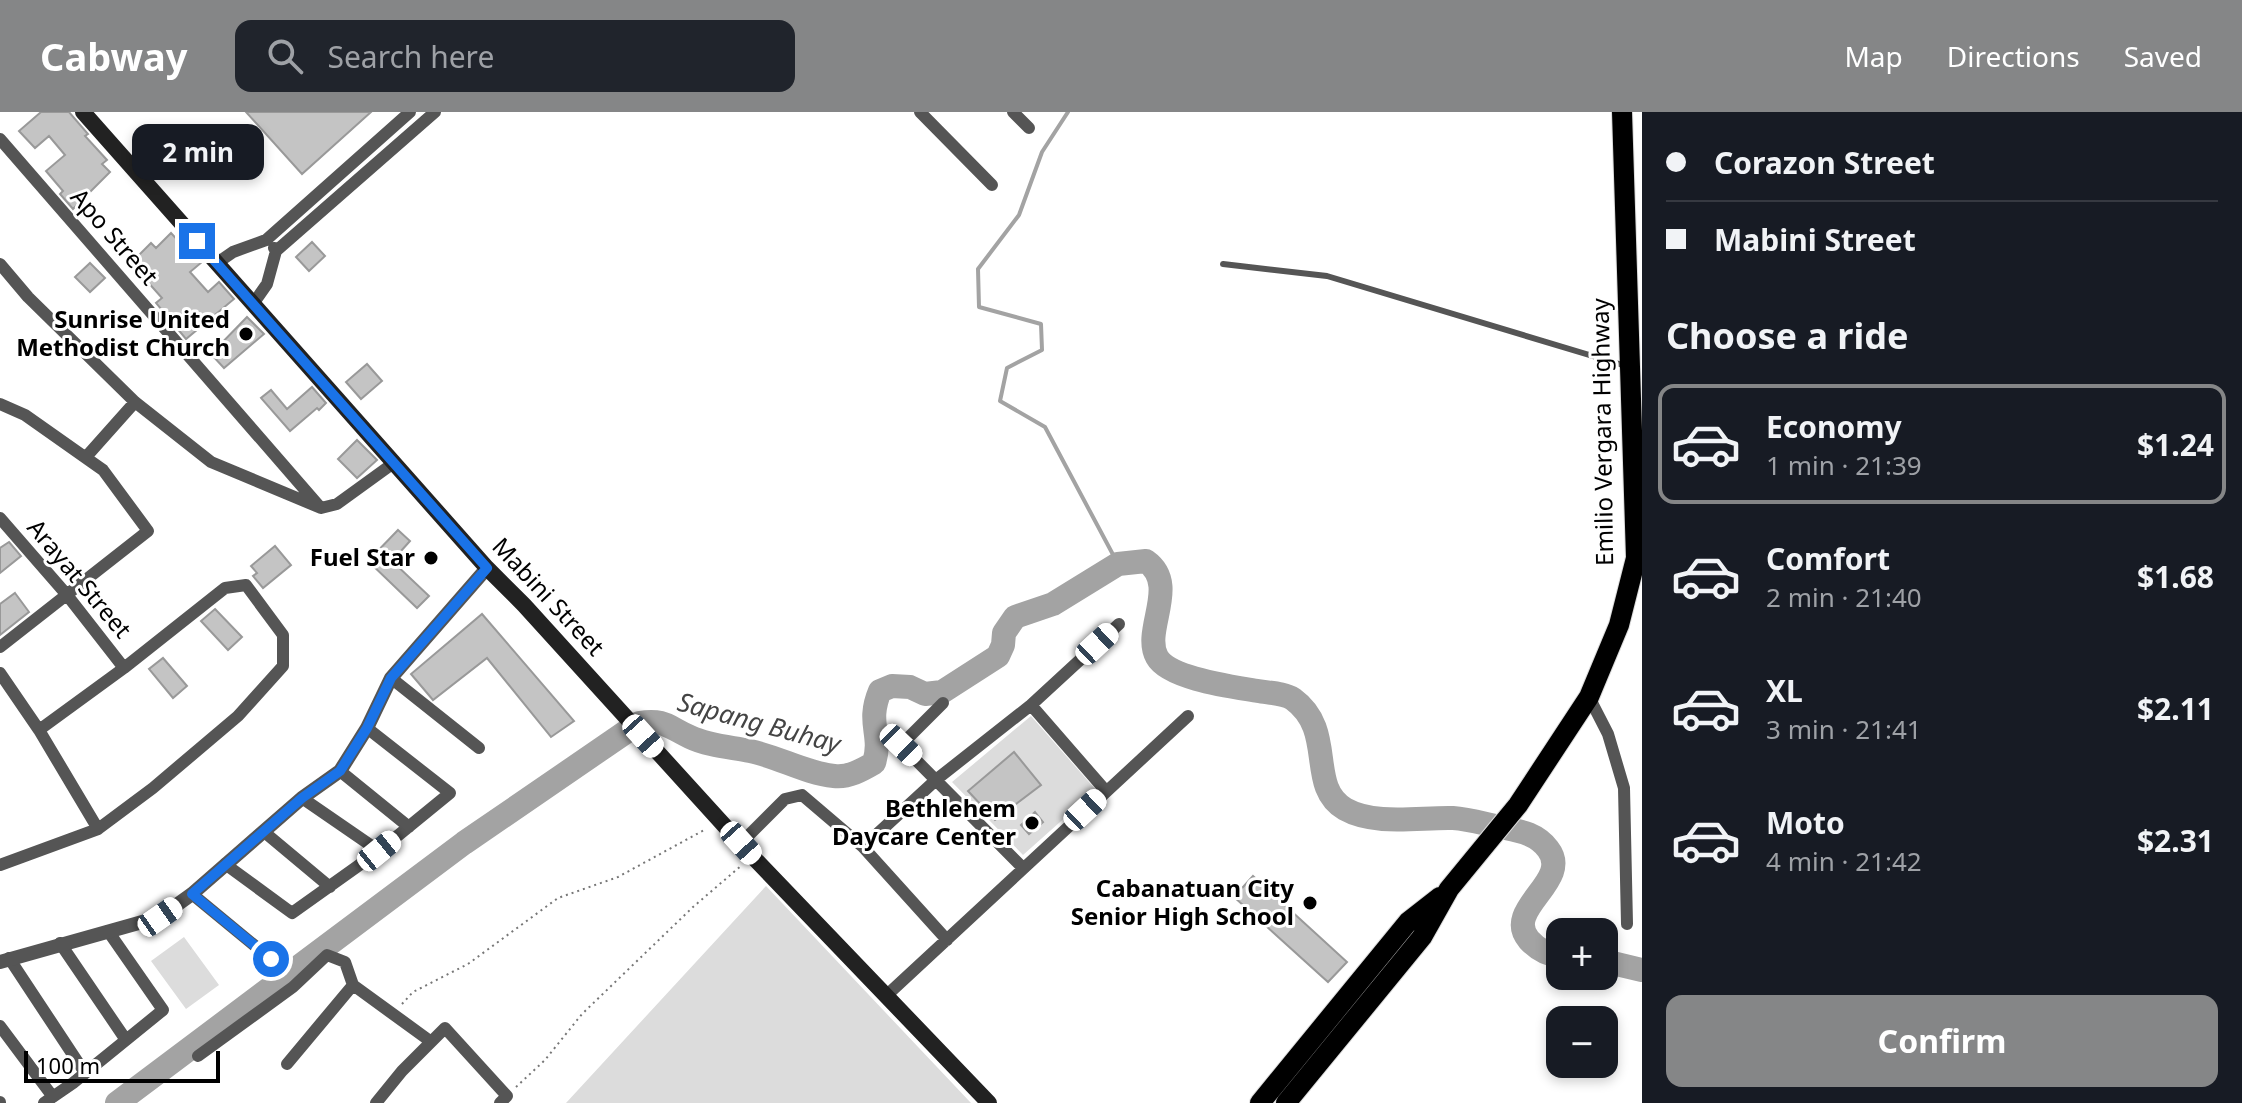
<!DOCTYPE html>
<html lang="en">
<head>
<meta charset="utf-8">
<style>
	:root { --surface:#171b24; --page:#20242c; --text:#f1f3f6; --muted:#9ea1a6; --line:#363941; --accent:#858687 }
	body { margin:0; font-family:"Noto Sans",sans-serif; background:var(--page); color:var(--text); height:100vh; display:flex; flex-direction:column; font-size:30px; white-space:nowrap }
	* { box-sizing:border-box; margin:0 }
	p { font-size:26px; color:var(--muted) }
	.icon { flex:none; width:44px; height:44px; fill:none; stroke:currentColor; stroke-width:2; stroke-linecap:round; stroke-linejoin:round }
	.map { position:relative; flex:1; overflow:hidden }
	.details { display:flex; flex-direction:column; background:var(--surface); width:600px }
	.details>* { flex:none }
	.top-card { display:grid; align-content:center; height:176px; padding:0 24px; background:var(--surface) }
	.controls { position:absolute; left:1546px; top:806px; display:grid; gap:16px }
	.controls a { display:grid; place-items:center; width:72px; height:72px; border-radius:16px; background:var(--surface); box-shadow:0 4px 12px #0003; font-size:40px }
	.scale { position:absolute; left:24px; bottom:20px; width:196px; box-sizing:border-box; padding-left:8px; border:4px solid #000; border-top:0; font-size:22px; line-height:28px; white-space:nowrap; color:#000; -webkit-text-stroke:6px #fff; paint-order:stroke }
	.end { position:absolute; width:36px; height:36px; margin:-18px; border:10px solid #1a73e8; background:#fff; box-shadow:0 0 0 4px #fff }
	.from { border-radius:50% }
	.bubble { position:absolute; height:56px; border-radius:16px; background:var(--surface); box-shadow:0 4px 12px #0003; font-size:26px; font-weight:700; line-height:56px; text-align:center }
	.car { position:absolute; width:24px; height:48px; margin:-24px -12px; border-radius:10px; box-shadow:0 0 6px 2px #0007; background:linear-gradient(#fff 24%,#345 0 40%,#fff 0 76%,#345 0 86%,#fff 0) }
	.top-card b { display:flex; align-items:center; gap:28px; height:76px; font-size:30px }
	.top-card b+b { border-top:2px solid var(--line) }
	.top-card i { width:20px; height:20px; background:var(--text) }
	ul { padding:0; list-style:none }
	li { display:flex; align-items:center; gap:24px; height:120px; margin:0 16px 12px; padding:0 8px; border:4px solid transparent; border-radius:16px }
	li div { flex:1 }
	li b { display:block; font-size:30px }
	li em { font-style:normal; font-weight:700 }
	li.current { border-color:var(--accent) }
	li>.icon { width:72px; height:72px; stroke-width:1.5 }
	h2 { padding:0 24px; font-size:36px; line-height:96px }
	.button { display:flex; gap:16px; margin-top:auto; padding:16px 24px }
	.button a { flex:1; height:92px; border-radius:16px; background:var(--accent); color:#fff; font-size:32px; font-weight:700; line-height:92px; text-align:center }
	header { display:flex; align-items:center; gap:48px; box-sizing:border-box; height:112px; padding:0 40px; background:var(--accent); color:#fff }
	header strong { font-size:38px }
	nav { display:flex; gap:44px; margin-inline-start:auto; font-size:28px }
	.search { width:560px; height:72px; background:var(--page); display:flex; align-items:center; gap:20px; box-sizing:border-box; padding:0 28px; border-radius:16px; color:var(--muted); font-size:30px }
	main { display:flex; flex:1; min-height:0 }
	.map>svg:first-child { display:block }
</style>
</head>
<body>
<header>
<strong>Cabway</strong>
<div class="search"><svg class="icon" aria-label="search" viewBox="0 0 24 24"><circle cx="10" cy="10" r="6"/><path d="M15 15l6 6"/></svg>Search here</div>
<nav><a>Map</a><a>Directions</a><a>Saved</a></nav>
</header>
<main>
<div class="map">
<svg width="1642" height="991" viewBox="0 0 1642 991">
	<rect width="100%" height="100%" fill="#fff"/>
	<path fill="#dcdcdc" d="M 1031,604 L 1096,678 L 1023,743 L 952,670 Z
		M 766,774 L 971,991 L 566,991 Z
		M 184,825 L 219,873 L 186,897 L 151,849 Z"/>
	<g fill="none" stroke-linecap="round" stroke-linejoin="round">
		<path stroke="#a3a3a3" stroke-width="4" d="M 1068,0 L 1042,40 L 1019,103 L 978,157 L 979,195 L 1041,212 L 1042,238 L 1007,256 L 1000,289 L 1045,315 L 1118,452"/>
		<path stroke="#a3a3a3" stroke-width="24" d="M 1604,849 L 1642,858
			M 117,991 L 464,731 L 639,611 C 665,607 668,615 690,625 C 709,634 730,635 750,639 C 779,645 805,661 834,664 C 848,666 862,658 874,651 C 883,622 866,612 880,579 L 892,574 L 910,575 L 925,582 L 942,580 L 998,544 L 1003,533 L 1004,521 L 1015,505 L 1053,492 L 1118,452 L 1146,449 C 1180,473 1142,518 1157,545 C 1169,567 1235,575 1258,579 C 1269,581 1284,581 1293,587 C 1337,619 1306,674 1345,697 C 1375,714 1420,705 1453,706 C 1469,707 1485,712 1500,715 C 1519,719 1536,721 1548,737 C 1573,769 1502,797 1529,828 C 1538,838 1547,843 1560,844"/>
	</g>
	<path fill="#c4c4c4" stroke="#999" stroke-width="2" d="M 41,0 L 69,0 L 88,22 L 85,24 L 107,48 L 102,52 L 110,60 L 73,97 L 60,82 L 63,79 L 46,59 L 65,43 L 49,24 L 35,36 L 19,19 Z
		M 246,0 L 371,0 L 302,62 Z
		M 171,121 L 183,134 L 185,132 L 202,150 L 190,160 L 208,180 L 219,170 L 234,187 L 186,227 L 156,191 L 162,186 L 146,168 L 149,165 L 133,149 L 151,131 L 156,136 Z
		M 312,130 L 325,144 L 309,159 L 296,145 Z
		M 90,151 L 105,166 L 90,180 L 75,165 Z
		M 247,205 L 264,222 L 224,256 L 211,242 Z
		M 367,252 L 382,269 L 361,287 L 346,270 Z
		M 312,275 L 326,291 L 319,298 L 317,296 L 290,319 L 261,286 L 271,278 L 287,297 Z
		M 357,328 L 377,348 L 357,366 L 338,347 Z
		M 398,418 L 410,429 L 392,449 L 429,484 L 417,496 L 368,449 Z
		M 9,430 L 21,444 L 0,461 L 0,436 Z
		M 275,434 L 291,453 L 263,476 L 253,464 L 257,461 L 251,454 Z
		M 15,481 L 29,500 L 0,523 L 0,492 Z
		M 215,497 L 242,525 L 228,538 L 201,509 Z
		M 482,502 L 574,609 L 551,625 L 487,546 L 433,588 L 411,562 Z
		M 163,546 L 187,574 L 173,586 L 149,557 Z
		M 1014,640 L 1041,673 L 995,708 L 968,679 Z
		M 1035,700 L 1043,710 L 1029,722 L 1021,713 Z
		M 1253,764 L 1347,850 L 1328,870 L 1234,785 Z"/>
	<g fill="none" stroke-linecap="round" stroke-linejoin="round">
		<g stroke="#dbdbdb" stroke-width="22">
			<path id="trunk" d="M 1260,991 L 1408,810 L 1440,785
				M 1286,991 L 1422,825 L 1449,777 L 1518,693 L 1589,585 L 1619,513 L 1636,446 L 1622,0"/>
		</g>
		<path stroke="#777" stroke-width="2" stroke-dasharray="2 4" stroke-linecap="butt" d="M 402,892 L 413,880 L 468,852 L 558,786 L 618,765 L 706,717
			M 516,975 L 545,948 L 582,902 L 693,795 L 742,753"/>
		<path stroke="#555" stroke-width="6" d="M 1223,152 L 1327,164 L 1626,254"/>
		<path stroke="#555" stroke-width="12" d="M 920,0 L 992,73
			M 1013,0 L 1029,16
			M 0,27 L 319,394
			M 276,139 L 435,0
			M 217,151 L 233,140 L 266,128 L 410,0
			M 0,152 L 28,185 L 135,290 L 211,350 L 321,396 L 337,392 L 395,350
			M 253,192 L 267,172 L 276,139 L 274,136
			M 0,292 L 25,303 L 103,358 L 148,419 L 0,535
			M 86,345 L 135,290
			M 0,406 L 67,483 L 124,556
			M 0,561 L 39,618 L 98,717
			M 391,566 L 479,636
			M 1589,585 L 1608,622 L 1624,676 L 1627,812
			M 943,591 L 901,633 L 1023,756
			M 1031,593 L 1105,678
			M 340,659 L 409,715
			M 302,686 L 379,739
			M 263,719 L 330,775
			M 741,731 L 785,687 L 802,683 L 863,735 L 947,828
			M 863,735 L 937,667 L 1031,593 L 1119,512
			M 225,752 L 292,801 L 379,739 L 450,681 L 367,616
			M 0,753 L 98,717 L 153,676 L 238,604 L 283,554 L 283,523 L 246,473 L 225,476 L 124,556 L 39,618
			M 192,782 L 271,847
			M 60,831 L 126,928
			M 9,846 L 85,961
			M 887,883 L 1188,604
			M 0,914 L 53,985
			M 198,944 L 293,875 L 327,843 L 345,850 L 353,873
			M 287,952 L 353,873 L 430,929
			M 0,990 L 0,991
			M 44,991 L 73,971 L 163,898 L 108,819
			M 376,991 L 402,959 L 445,916 L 507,984 L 500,991"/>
		<path stroke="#555" stroke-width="14" d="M 0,850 L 160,805 L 192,782 L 302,686 L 340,659 L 367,616 L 391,566 L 487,456"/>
		<path stroke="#222" stroke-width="16" d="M 83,0 L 487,456 L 524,493 L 752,744 L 989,991"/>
		<use href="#trunk" stroke="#000" stroke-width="20"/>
	</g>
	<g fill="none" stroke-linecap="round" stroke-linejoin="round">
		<path stroke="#1a73e8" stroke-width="10" d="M 197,129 L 487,456 L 391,566 L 367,616 L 340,659 L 302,686 L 192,782 L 271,847"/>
	</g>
	<g fill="#000" stroke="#fff" stroke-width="3">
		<circle cx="246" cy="222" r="8"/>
		<circle cx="431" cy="446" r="8"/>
		<circle cx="1032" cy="711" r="8"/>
		<circle cx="1310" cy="791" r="8"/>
	</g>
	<g text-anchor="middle" stroke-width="6" stroke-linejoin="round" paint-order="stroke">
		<g font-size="24" fill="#000" stroke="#fff">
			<text transform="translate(114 125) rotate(49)" y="8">Apo Street</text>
			<text transform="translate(1603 320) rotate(-91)" y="8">Emilio Vergara Highway</text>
			<text transform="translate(79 467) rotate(50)" y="8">Arayat Street</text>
			<text transform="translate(548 485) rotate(47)" y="8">Mabini Street</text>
		</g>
		<g font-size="24" font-weight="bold" fill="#000" stroke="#fff" text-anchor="end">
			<text x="230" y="216">Sunrise United<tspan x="230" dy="28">Methodist Church</tspan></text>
			<text x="415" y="454">Fuel Star</text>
			<text x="1016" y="705">Bethlehem<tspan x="1016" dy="28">Daycare Center</tspan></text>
			<text x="1294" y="785">Cabanatuan City<tspan x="1294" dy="28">Senior High School</tspan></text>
		</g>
		<g font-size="26" font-style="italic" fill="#444" stroke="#fff">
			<text transform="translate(759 611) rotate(15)" y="9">Sapang Buhay</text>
		</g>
	</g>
</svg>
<div class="controls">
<a>+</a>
<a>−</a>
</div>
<div class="scale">100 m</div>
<i class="end from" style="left:271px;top:847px"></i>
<i class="end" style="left:197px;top:129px"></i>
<div class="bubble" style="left:132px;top:12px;width:132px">2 min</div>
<i class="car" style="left:1097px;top:532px;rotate:47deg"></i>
<i class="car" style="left:643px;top:624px;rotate:138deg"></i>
<i class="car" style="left:901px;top:633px;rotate:134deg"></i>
<i class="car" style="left:1085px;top:698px;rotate:47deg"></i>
<i class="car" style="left:741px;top:731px;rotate:138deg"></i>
<i class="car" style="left:379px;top:739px;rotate:51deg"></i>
<i class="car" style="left:160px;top:805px;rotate:55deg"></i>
</div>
<section class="details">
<div class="top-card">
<b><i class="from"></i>Corazon Street</b>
<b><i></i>Mabini Street</b>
</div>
<h2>Choose a ride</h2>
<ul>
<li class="current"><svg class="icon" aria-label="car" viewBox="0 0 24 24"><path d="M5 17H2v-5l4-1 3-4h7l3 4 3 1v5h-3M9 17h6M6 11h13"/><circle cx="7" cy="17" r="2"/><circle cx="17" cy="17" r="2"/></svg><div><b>Economy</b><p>1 min · 21:39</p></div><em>$1.24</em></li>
<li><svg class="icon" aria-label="car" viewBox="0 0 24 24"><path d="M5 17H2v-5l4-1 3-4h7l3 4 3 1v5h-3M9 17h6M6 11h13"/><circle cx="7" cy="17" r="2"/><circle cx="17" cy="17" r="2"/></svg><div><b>Comfort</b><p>2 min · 21:40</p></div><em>$1.68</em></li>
<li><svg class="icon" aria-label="car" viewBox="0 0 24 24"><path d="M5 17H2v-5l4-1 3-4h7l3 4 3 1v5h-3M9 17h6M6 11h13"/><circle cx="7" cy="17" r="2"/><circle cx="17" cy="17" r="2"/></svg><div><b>XL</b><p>3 min · 21:41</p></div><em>$2.11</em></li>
<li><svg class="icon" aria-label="car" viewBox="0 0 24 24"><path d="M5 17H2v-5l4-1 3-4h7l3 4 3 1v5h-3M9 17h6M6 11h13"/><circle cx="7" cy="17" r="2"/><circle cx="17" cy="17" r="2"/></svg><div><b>Moto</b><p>4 min · 21:42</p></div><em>$2.31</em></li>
</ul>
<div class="button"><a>Confirm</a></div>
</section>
</main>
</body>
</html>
